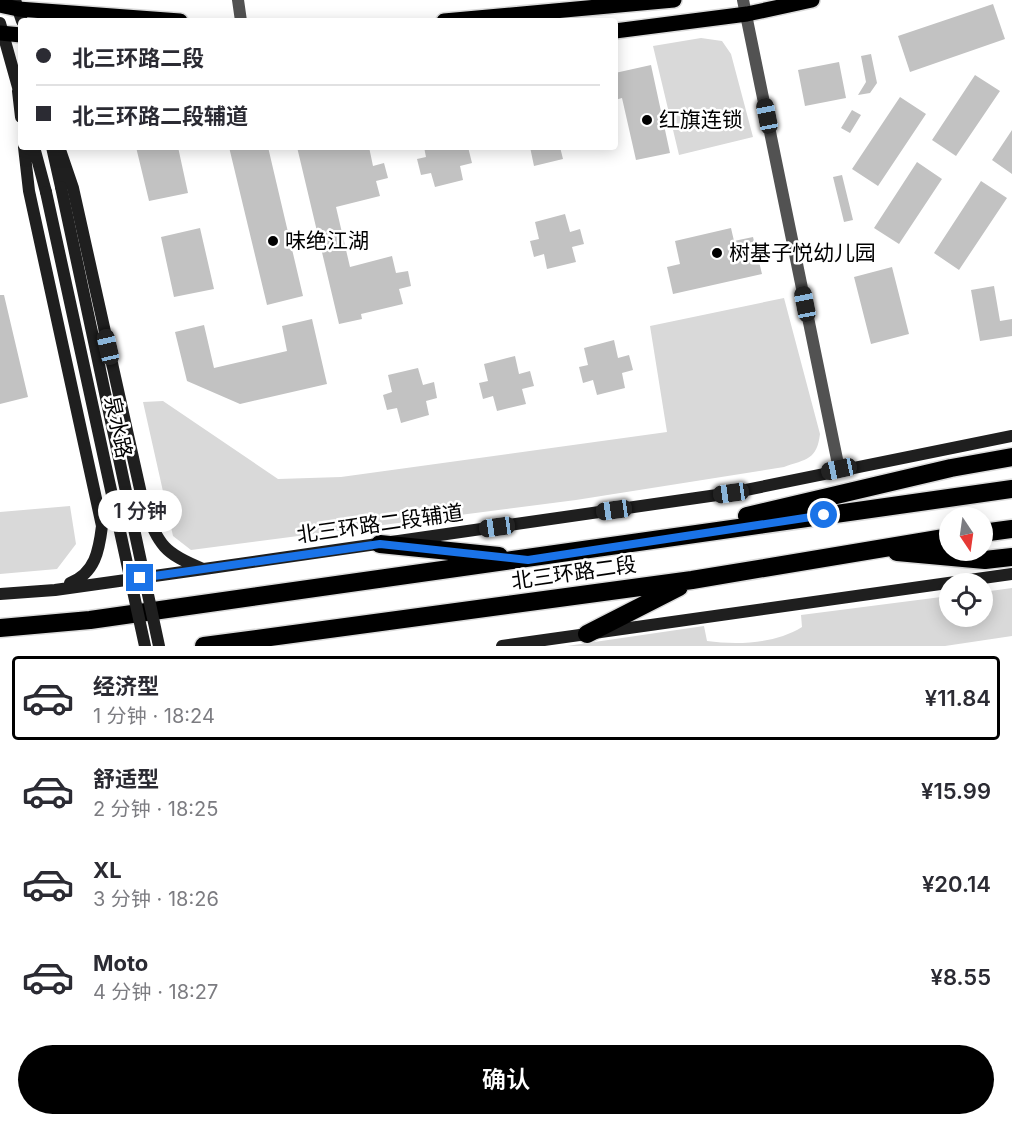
<!DOCTYPE html>
<html lang="zh">
<head>
<meta charset="utf-8">
<style>
	:root { --surface:#fff; --page:#f2f2f3; --text:#2b2b33; --muted:#7c7c81; --line:#e1e1e2; --accent:#000 }
	body { margin:0; font-family:Inter,"Noto Sans SC",sans-serif; background:var(--page); color:var(--text); height:100vh; display:flex; flex-direction:column; font-size:22px; white-space:nowrap }
	* { box-sizing:border-box; margin:0 }
	p { font-size:20px; color:var(--muted) }
	.icon { flex:none; width:33px; height:33px; fill:none; stroke:currentColor; stroke-width:2; stroke-linecap:round; stroke-linejoin:round }
	.map { position:relative; height:646px; overflow:hidden }
	.drawer { display:flex; flex-direction:column; background:var(--surface); flex:1 }
	.drawer>* { flex:none }
	.guide { position:absolute; left:18px; top:18px; width:600px; height:132px; border-radius:6px; box-shadow:0 3px 15px #0003; display:grid; align-content:center; height:132px; padding:0 18px; background:var(--surface) }
	.needle { width:39px; rotate:167deg }
	.tools { position:absolute; left:939px; top:507px; display:grid; gap:12px }
	.tools a { display:grid; place-items:center; width:54px; height:54px; border-radius:50%; background:var(--surface); box-shadow:0 3px 15px #0003; font-size:30px }
	.end { position:absolute; width:27px; height:27px; margin:-14px; border:8px solid #1a73e8; background:#fff; box-shadow:0 0 0 3px #fff }
	.from { border-radius:50% }
	.bubble { position:absolute; height:42px; border-radius:21px; background:var(--surface); box-shadow:0 3px 15px #0003; font-size:20px; font-weight:600; line-height:42px; text-align:center }
	.car { position:absolute; width:18px; height:36px; margin:-18px -9px; border-radius:8px; box-shadow:0 0 4px 2px #0007; background:linear-gradient(#222 24%,#8ab4d8 0 40%,#222 0 76%,#8ab4d8 0 86%,#222 0) }
	.guide b { display:flex; align-items:center; gap:21px; height:57px; font-size:22px }
	.guide b+b { border-top:2px solid var(--line) }
	.guide i { width:15px; height:15px; background:var(--text) }
	ul { padding:10px 0 0; list-style:none }
	li { display:flex; align-items:center; gap:18px; height:84px; margin:0 12px 9px; padding:0 6px; border:3px solid transparent; border-radius:6px }
	li div { flex:1 }
	li b { display:block; font-size:22px }
	li em { font-style:normal; font-weight:600 }
	li.on { border-color:var(--accent) }
	li>.icon { width:54px; height:54px; stroke-width:1.5 }
	.button { display:flex; gap:12px; margin-top:auto; padding:12px 18px }
	.button a { flex:1; height:69px; border-radius:36px; background:var(--accent); color:#fff; font-size:24px; font-weight:600; line-height:69px; text-align:center }
	.map>svg:first-child { display:block }
</style>
</head>
<body>
<div class="map">
<svg width="1012" height="646" viewBox="0 0 1012 646">
	<rect width="100%" height="100%" fill="#fff"/>
	<path fill="#d9d9d9" d="M 701,38 L 722,41 L 731,54 L 753,137 L 679,155 L 653,46 Z
		M 784,298 L 820,434 C 817,460 806,459 784,467 L 576,500 L 191,550 L 173,536 L 143,402 L 163,401 L 278,479 L 341,477 L 667,432 L 650,326 Z
		M 70,506 L 76,544 L 57,569 L 0,574 L 0,512 Z
		M 1012,588 L 1012,636 L 945,646 L 567,646 L 704,626 L 707,641 C 737,645 775,644 802,627 L 801,615 L 949,596 L 950,616 L 982,616 L 983,592 Z"/>
	<path fill="#c2c2c2" d="M 993,4 L 1005,39 L 910,72 L 898,36 Z
		M 871,54 L 877,83 L 870,93 L 858,95 L 866,82 L 861,56 Z
		M 839,62 L 846,98 L 805,106 L 798,70 Z
		M 651,65 L 670,153 L 636,160 L 622,98 L 615,100 L 615,73 Z
		M 975,75 L 1000,91 L 956,156 L 932,140 Z
		M 900,97 L 926,114 L 878,186 L 852,169 Z
		M 852,110 L 861,115 L 850,133 L 841,128 Z
		M 1012,130 L 1012,174 L 992,160 Z
		M 136,147 L 178,147 L 188,193 L 149,201 Z
		M 229,147 L 268,147 L 303,296 L 267,305 Z
		M 297,147 L 369,147 L 373,166 L 384,163 L 388,178 L 376,181 L 380,196 L 336,207 L 350,267 L 392,256 L 396,273 L 408,271 L 411,286 L 399,289 L 403,304 L 361,314 L 362,319 L 339,324 Z
		M 424,147 L 456,147 L 457,150 L 468,147 L 472,163 L 460,166 L 463,180 L 435,187 L 431,173 L 421,175 L 417,159 L 426,157 Z
		M 530,147 L 560,147 L 563,159 L 534,166 Z
		M 917,162 L 942,179 L 899,244 L 874,228 Z
		M 842,175 L 853,220 L 844,222 L 833,177 Z
		M 981,181 L 1007,198 L 959,270 L 934,253 Z
		M 565,214 L 570,232 L 580,229 L 584,244 L 572,247 L 576,262 L 547,269 L 544,254 L 534,257 L 530,241 L 539,239 L 535,222 Z
		M 200,228 L 214,289 L 174,297 L 161,237 Z
		M 731,228 L 734,241 L 753,237 L 762,274 L 673,294 L 667,267 L 680,264 L 675,241 Z
		M 892,267 L 909,334 L 871,344 L 854,277 Z
		M 994,286 L 1000,321 L 1012,319 L 1012,336 L 980,341 L 971,290 Z
		M 0,295 L 4,295 L 28,397 L 0,404 Z
		M 312,319 L 327,384 L 240,404 L 187,381 L 175,332 L 204,325 L 214,368 L 287,351 L 282,326 Z
		M 614,340 L 618,358 L 629,355 L 633,370 L 622,373 L 625,388 L 597,395 L 593,380 L 583,383 L 579,367 L 588,365 L 584,348 Z
		M 515,356 L 519,374 L 530,371 L 534,386 L 522,389 L 526,404 L 497,411 L 493,396 L 483,399 L 479,383 L 488,381 L 484,364 Z
		M 418,368 L 423,385 L 434,382 L 437,398 L 426,401 L 429,415 L 401,423 L 397,408 L 387,410 L 383,395 L 392,392 L 388,375 Z"/>
	<g fill="none" stroke-linecap="round" stroke-linejoin="round">
		<g stroke="#dbdbdb" stroke-width="18">
			<path id="primary" d="M 0,5 L 18,9 L 180,21
				M 444,21 L 674,0
				M 615,31 L 747,14 L 812,0
				M 0,33 L 21,35"/>
		</g>
		<g stroke="#dbdbdb" stroke-width="21">
			<path id="highway" d="M 747,516 L 951,468 L 1012,457
				M 982,533 L 1012,529
				M 380,544 L 499,556
				M 897,552 L 985,560 L 1012,557
				M 0,628 L 90,620 L 1012,489
				M 587,634 L 679,587
				M 204,646 L 692,580 L 950,537"/>
		</g>
		<path stroke="#525252" stroke-width="12" d="M 238,0 L 241,21
			M 743,0 L 839,469"/>
		<path stroke="#1f1f1f" stroke-width="12" d="M 15,0 L 22,21
			M 0,23 L 21,98
			M 18,91 L 21,117
			M 24,147 L 29,191 L 102,526 C 99,551 95,573 70,583
			M 34,147 L 46,192
			M 52,147 L 61,187
			M 59,147 L 73,188 L 144,507 C 160,546 163,553 203,569
			M 0,594 L 55,590 L 204,569 L 731,493 L 1012,436
			M 502,646 L 1012,574"/>
		<use href="#primary" stroke="#000" stroke-width="15"/>
		<use href="#highway" stroke="#000" stroke-width="18"/>
		<path stroke="#1f1f1f" stroke-width="12" d="M 61,187 L 159,646
			M 46,192 L 145,646"/>
	</g>
	<g fill="none" stroke-linecap="round" stroke-linejoin="round">
		<path stroke="#1a73e8" stroke-width="8" d="M 140,578 L 380,544 L 528,560 L 824,515"/>
	</g>
	<g fill="#000" stroke="#fff" stroke-width="2">
		<circle cx="647" cy="120" r="6"/>
		<circle cx="273" cy="241" r="6"/>
		<circle cx="717" cy="253" r="6"/>
	</g>
	<g text-anchor="middle" stroke-width="5" stroke-linejoin="round" paint-order="stroke">
		<g font-size="21" fill="#000" stroke="#fff" text-anchor="start">
			<text x="659" y="127">红旗连锁</text>
			<text x="285" y="248">味绝江湖</text>
			<text x="729" y="260">树基子悦幼儿园</text>
		</g>
		<g font-size="21" fill="#000" stroke="#fff">
			<text transform="translate(118 427) rotate(78)" y="7">泉水路</text>
			<text transform="translate(380 524) rotate(-8)" y="7">北三环路二段辅道</text>
			<text transform="translate(574 573) rotate(-8)" y="7">北三环路二段</text>
		</g>
	</g>
</svg>
<div class="tools">
<a><svg class="needle" viewBox="-14 -14 28 28"><path d="M0-13l5 13h-10z" fill="#e53935"/><path d="M0 13l5-13h-10z" fill="#7c7c81"/></svg></a>
<a><svg class="icon" aria-label="locate" viewBox="0 0 24 24"><circle cx="12" cy="12" r="6"/><path d="M12 2v4M12 18v4M2 12h4M18 12h4"/></svg></a>
</div>
<i class="end from" style="left:824px;top:515px"></i>
<i class="end" style="left:140px;top:578px"></i>
<div class="bubble" style="left:98px;top:490px;width:84px">1 分钟</div>
<i class="car" style="left:767px;top:116px;rotate:349deg"></i>
<i class="car" style="left:805px;top:304px;rotate:349deg"></i>
<i class="car" style="left:108px;top:347px;rotate:347deg"></i>
<i class="car" style="left:839px;top:469px;rotate:258deg"></i>
<i class="car" style="left:731px;top:493px;rotate:262deg"></i>
<i class="car" style="left:614px;top:510px;rotate:262deg"></i>
<i class="car" style="left:497px;top:527px;rotate:262deg"></i>
<div class="guide">
<b><i class="from"></i>北三环路二段</b>
<b><i></i>北三环路二段辅道</b>
</div>
</div>
<section class="drawer">
<ul>
<li class="on"><svg class="icon" aria-label="car" viewBox="0 0 24 24"><path d="M5 17H2v-5l4-1 3-4h7l3 4 3 1v5h-3M9 17h6M6 11h13"/><circle cx="7" cy="17" r="2"/><circle cx="17" cy="17" r="2"/></svg><div><b>经济型</b><p>1 分钟 · 18:24</p></div><em>¥11.84</em></li>
<li><svg class="icon" aria-label="car" viewBox="0 0 24 24"><path d="M5 17H2v-5l4-1 3-4h7l3 4 3 1v5h-3M9 17h6M6 11h13"/><circle cx="7" cy="17" r="2"/><circle cx="17" cy="17" r="2"/></svg><div><b>舒适型</b><p>2 分钟 · 18:25</p></div><em>¥15.99</em></li>
<li><svg class="icon" aria-label="car" viewBox="0 0 24 24"><path d="M5 17H2v-5l4-1 3-4h7l3 4 3 1v5h-3M9 17h6M6 11h13"/><circle cx="7" cy="17" r="2"/><circle cx="17" cy="17" r="2"/></svg><div><b>XL</b><p>3 分钟 · 18:26</p></div><em>¥20.14</em></li>
<li><svg class="icon" aria-label="car" viewBox="0 0 24 24"><path d="M5 17H2v-5l4-1 3-4h7l3 4 3 1v5h-3M9 17h6M6 11h13"/><circle cx="7" cy="17" r="2"/><circle cx="17" cy="17" r="2"/></svg><div><b>Moto</b><p>4 分钟 · 18:27</p></div><em>¥8.55</em></li>
</ul>
<div class="button"><a>确认</a></div>
</section>
</body>
</html>
